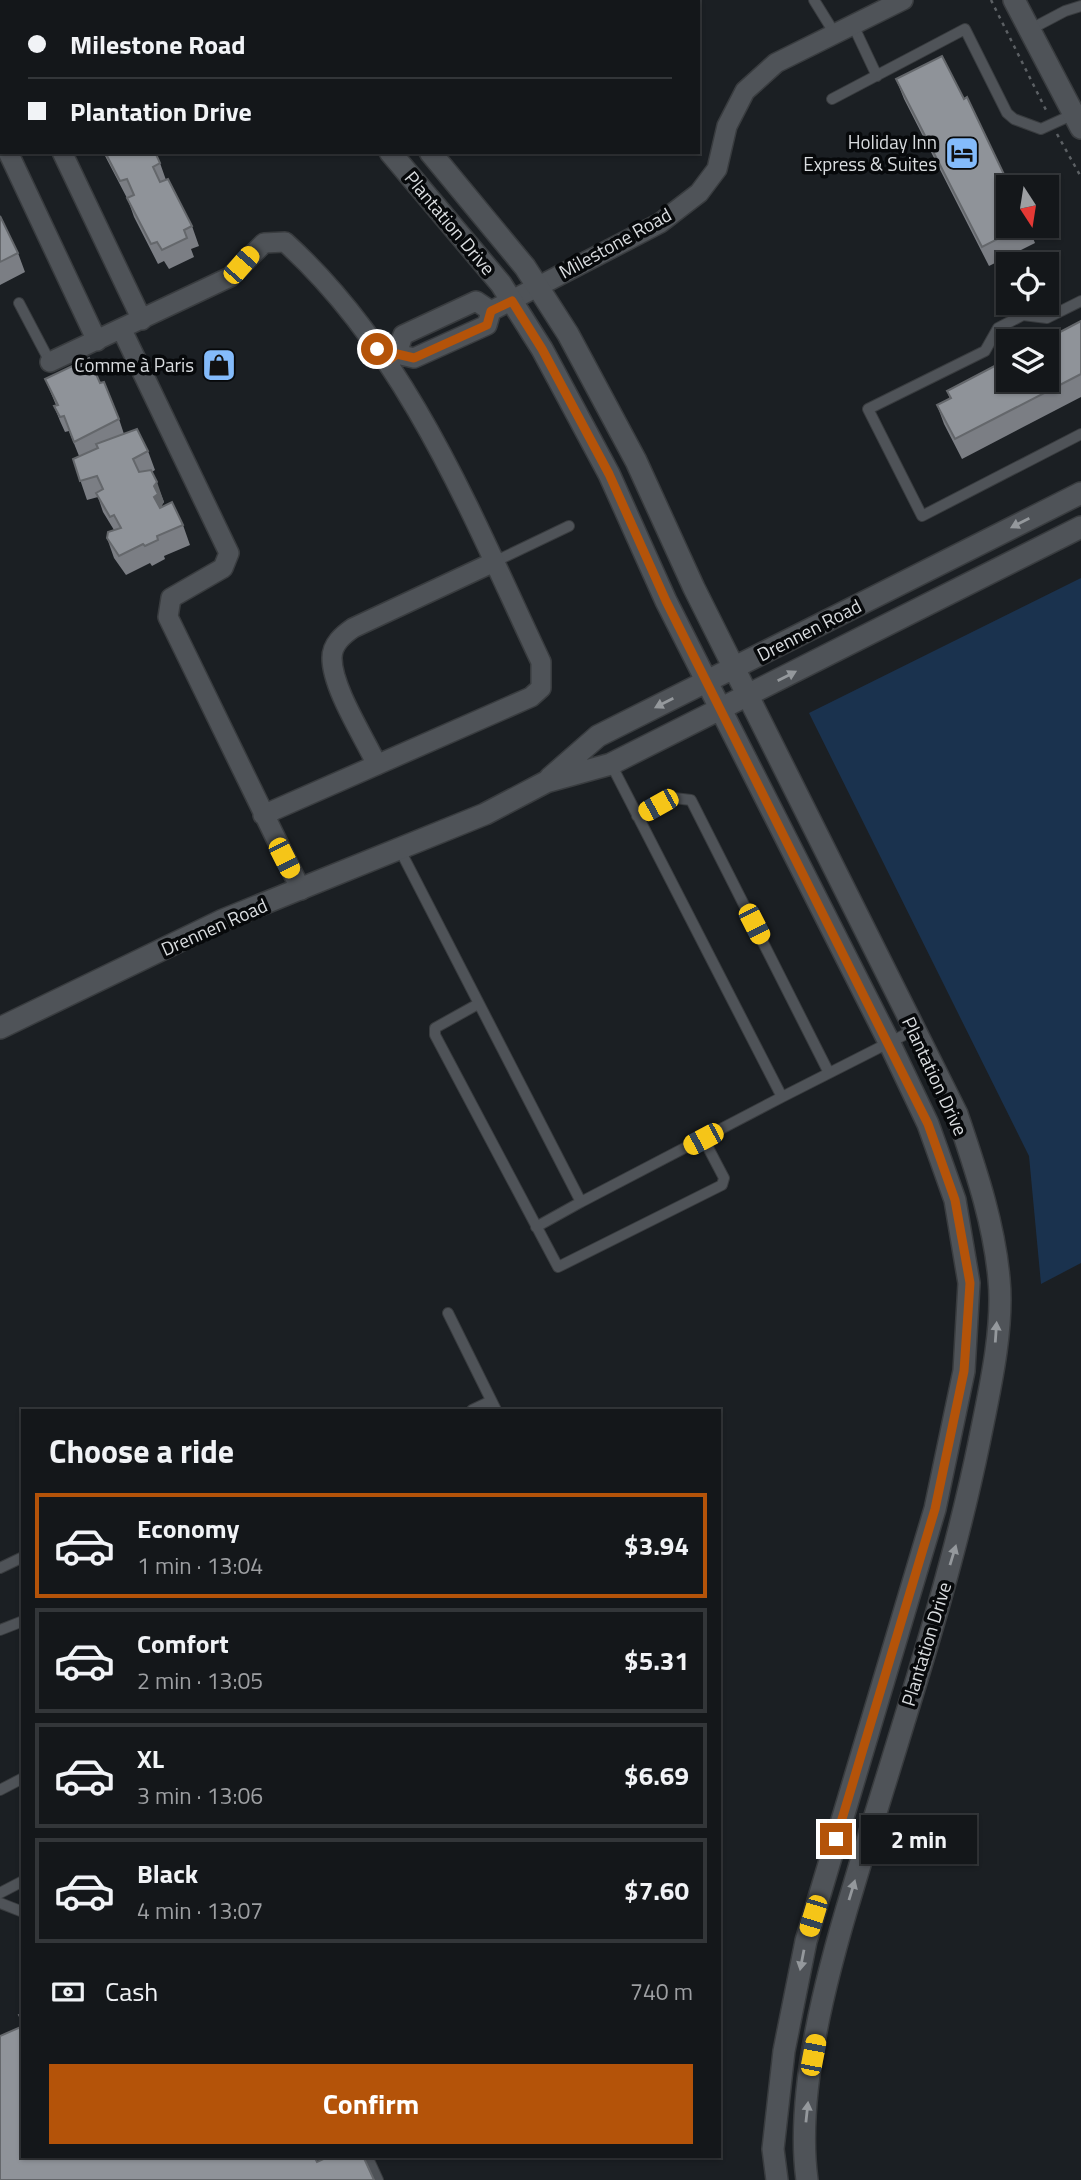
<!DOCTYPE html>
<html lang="en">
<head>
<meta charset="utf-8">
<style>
	:root { --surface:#14171a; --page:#212427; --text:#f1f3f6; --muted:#9d9fa2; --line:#333639; --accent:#b45309 }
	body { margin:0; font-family:"Titillium Web",sans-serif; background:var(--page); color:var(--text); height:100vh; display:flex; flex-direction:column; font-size:26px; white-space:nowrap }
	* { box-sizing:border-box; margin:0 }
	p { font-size:23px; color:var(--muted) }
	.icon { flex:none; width:38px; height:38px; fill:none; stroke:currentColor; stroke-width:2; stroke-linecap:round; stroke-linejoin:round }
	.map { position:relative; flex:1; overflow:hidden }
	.details { position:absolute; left:21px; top:1409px; width:700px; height:749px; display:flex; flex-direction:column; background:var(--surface); border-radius:0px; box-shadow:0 2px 5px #0004,0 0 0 2px var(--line) }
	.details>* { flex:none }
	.banner { position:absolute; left:0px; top:0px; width:700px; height:154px; box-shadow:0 2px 5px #0004,0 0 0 2px var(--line); display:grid; align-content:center; height:154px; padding:0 28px; background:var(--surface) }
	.needle { width:46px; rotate:168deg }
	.fabs { position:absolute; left:996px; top:175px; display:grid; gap:14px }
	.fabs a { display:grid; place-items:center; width:63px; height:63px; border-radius:0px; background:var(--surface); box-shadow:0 2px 5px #0004,0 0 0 2px var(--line); font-size:35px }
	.end { position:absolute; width:32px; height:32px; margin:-16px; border:9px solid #b45309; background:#fff; box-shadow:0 0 0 4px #fff }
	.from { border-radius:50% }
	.bubble { position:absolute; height:49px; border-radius:0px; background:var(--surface); box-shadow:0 2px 5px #0004,0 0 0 2px var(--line); font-size:23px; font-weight:700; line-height:49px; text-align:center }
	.car { position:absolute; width:21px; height:42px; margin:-21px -10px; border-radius:9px; box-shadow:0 0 5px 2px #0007; background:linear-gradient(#f5c518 24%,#345 0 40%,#f5c518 0 76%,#345 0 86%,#f5c518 0) }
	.banner b { display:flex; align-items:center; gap:24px; height:66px; font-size:26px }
	.banner b+b { border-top:2px solid var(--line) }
	.banner i { width:18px; height:18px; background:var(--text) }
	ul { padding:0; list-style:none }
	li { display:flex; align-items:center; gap:21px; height:105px; margin:0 14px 10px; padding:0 14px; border:4px solid var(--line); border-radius:0px }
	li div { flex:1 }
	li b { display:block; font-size:26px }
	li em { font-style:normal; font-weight:700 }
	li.active { border-color:var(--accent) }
	li>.icon { width:63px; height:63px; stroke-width:1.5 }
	h2 { padding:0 28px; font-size:32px; line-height:84px }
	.pay { display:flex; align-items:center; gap:18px; height:77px; padding:0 28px; font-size:26px }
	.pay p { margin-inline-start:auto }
	.action { display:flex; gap:14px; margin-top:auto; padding:14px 28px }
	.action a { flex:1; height:80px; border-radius:0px; background:var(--accent); color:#fff; font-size:28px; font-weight:700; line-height:80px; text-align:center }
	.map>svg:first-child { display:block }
</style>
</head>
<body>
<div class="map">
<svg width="1081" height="2180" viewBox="0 0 1081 2180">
	<rect width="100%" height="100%" fill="#1b1f23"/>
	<path fill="#1a324e" d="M 1081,578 L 1081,1263 L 1041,1284 L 1029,1156 L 809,713 Z"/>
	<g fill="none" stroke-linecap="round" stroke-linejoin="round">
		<g stroke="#393c3f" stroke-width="12">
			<path id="service" d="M 451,0 L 452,2
				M 814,0 L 835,34
				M 853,25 L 877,76
				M 1029,30 L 1065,11 L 1081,6
				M 832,99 L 965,29 L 1007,113 L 1014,119 L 1041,129 L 1074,114
				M 1081,301 L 1047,318 L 1023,315 L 998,328 L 985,351 L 868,409 L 922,516 L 1081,434
				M 19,303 L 50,362
				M 494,562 L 569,526
				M 611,764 L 782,1097 L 914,1030
				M 637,816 L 674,798 L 691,800 L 829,1073
				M 400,850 L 581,1202 L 782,1097
				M 478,1004 L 435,1028 L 435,1035 L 558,1267 L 722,1185 L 724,1178 L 703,1138
				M 536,1227 L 581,1202
				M 448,1313 L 496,1410
				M 472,1410 L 491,1401
				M 0,1568 L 23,1557
				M 0,1630 L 23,1621
				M 0,1790 L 23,1778
				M 0,1893 L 23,1881
				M 0,1903 L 23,1912
				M 367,2156 L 378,2180"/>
		</g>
		<g stroke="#393c3f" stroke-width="22">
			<path id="minor" d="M 0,22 L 2,26
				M 0,136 L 2,140
				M 8,152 L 97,341
				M 62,152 L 142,320
				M 122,330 L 229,553 L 223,568 L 171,598 L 168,617 L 301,890
				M 397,354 L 414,358 L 487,325 L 491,311 L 660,223 L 699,193 L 717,169 L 727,126 L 745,91 L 776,63 L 903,0
				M 387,361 L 397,354 L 403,335 L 476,301 L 491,311
				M 50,362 L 230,277 L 264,243 L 285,242 C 408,353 472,516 541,662 L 541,688 L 531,697 L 263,815
				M 377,765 C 364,737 332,688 332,658 C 332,644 343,635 353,628 L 494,562"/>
		</g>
		<g stroke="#393c3f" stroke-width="24">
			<path id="tertiary" d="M 260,0 L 261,2
				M 299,0 L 300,2
				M 1014,0 L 1081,128
				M 390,152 L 501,284 L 542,349 L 609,474 L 666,601 L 889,1042 L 928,1124 L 955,1200 L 969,1283 L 964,1371 L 935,1509 L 806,1941 L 784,2051 L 773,2149 L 777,2180
				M 430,152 L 525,267 L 568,334 L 636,461 L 694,588 L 957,1114 C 975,1168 994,1222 999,1279 C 1004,1329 989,1393 979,1443 C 948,1593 897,1740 853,1888 C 827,1973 795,2092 807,2180
				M 550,778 L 598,736 L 1081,493
				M 0,1028 L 223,920 L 485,814 L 546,782 L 611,764 L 1081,527"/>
		</g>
		<path stroke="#5c6064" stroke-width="2.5" stroke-dasharray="3.5 5" stroke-linecap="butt" d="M 991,0 L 1047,112
			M 1057,134 L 1081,177"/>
		<use href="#service" stroke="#4f5358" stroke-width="10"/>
		<use href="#minor" stroke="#4f5358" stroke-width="19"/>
		<use href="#tertiary" stroke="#4f5358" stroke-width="21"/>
	</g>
	<path fill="#7b7e84" d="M 896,79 L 1008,226 L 1028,226 L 1035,243 L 989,266 L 904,99 Z
		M 103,152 L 155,152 L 160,163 L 166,180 L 192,226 L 199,246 L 191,249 L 194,257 L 169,269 L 164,261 L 158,264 L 134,217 L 128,200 Z
		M 0,216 L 18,253 L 25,272 L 0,285 Z
		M 1081,321 L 1081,397 L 962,459 L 944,424 L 937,405 L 950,399 L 947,391 Z
		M 45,379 L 100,383 L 119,419 L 124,434 L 148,451 L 155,470 L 152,472 L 164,502 L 162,505 L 162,507 L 183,525 L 190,545 L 164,556 L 165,559 L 152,566 L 150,563 L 126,575 L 114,558 L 107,538 L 114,530 L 103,512 L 98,497 L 87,500 L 73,459 L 79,456 L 69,431 L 65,432 L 60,421 L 54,406 L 56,405 Z"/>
	<path fill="#64676b" d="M 157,482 L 164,502 L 162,505 L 165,514 L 161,516 L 154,497 L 154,486 Z"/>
	<path fill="#8f9399" stroke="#64676b" stroke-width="2" d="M 37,0 L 91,0 L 92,2 L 38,2 Z
		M 942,56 L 964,99 L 967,97 L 1010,187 L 1008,187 L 1008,226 L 1023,226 L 982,247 L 896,79 Z
		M 105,152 L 155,152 L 160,163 L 153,167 L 160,182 L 168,179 L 192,226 L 184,230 L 187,238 L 162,250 L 157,242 L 151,244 L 127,198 L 134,195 L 127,179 L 120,181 Z
		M 0,216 L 18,253 L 0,262 Z
		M 1081,321 L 1081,374 L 955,439 L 937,405 L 951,398 L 947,391 L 1008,359 L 1008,380 L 1046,380 L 1046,341 L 1043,341 Z
		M 89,358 L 100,383 L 104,382 L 119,419 L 74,442 L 64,416 L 60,417 L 54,406 L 58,405 L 45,379 Z
		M 137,429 L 148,451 L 133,459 L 139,472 L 151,470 L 157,482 L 154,486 L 158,494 L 154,497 L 160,508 L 172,502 L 183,525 L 157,536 L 158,540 L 145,546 L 143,544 L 119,556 L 107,538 L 108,532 L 121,528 L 114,515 L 110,517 L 96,493 L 103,489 L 97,476 L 80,481 L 73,459 L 98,448 L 96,444 Z
		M 23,2013 L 23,2022 L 19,2015 Z
		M 23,2026 L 23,2156 L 314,2156 L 317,2162 L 330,2156 L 363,2156 L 374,2180 L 0,2180 L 0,2036 Z"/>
	<defs><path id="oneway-solid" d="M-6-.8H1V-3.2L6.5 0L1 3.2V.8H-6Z" transform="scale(1.75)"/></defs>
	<g fill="#94989c">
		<use href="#oneway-solid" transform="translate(1020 523) rotate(153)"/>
		<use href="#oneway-solid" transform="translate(787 676) rotate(-27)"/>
		<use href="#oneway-solid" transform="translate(664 703) rotate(153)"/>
		<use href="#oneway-solid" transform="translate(996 1332) rotate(-86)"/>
		<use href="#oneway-solid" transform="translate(953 1555) rotate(-73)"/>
		<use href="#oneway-solid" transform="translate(852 1890) rotate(-73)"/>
		<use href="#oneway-solid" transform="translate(802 1960) rotate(101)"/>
		<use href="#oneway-solid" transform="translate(807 2112) rotate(-84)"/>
	</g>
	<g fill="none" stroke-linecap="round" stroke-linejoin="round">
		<path stroke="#b45309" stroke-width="9" d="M 377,349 L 387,361 L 397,354 L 414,358 L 487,325 L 491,311 L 512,301 L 542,349 L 609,474 L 666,601 L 928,1124 L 955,1200 L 970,1283 L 964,1371 L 935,1509 L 836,1839"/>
	</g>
	<defs>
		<g id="hotel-square" transform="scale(1.75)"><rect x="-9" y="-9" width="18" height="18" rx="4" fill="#84bbfb" stroke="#07090b"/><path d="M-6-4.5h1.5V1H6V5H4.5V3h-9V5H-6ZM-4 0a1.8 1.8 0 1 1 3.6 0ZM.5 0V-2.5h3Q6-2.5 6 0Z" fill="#111"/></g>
		<g id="shop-square" transform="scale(1.75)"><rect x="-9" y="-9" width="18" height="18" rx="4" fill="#84bbfb" stroke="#07090b"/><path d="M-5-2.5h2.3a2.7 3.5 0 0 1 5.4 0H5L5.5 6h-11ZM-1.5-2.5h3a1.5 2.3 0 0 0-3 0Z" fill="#111"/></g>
	</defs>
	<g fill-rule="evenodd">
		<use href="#hotel-square" x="962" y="153"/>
		<use href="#shop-square" x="219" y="365"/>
	</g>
	<g text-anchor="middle" stroke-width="7" stroke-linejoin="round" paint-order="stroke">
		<g font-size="19" fill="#d9dcdf" stroke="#07090b" text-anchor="end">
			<text x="937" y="149">Holiday Inn<tspan x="937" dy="22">Express &amp; Suites</tspan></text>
			<text x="194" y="372">Comme à Paris</text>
		</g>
		<g font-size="19" fill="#d9dcdf" stroke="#07090b">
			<text transform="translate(450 223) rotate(50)" y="7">Plantation Drive</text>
			<text transform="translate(615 243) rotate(-29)" y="7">Milestone Road</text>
			<text transform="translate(809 630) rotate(-27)" y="7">Drennen Road</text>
			<text transform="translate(214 927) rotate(-24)" y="7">Drennen Road</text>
			<text transform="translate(935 1076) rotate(65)" y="7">Plantation Drive</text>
			<text transform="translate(926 1644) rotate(-73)" y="7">Plantation Drive</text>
		</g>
	</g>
</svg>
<div class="fabs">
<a><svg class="needle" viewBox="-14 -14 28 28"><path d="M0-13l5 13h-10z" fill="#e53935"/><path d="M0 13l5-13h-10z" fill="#9d9fa2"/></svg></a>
<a><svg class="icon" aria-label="locate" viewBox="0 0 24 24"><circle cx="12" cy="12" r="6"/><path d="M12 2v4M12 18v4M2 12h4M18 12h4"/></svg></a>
<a><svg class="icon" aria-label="layers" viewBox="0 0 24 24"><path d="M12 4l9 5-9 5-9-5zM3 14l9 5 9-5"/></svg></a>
</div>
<i class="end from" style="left:377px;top:349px"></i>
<i class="end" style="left:836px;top:1839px"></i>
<div class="bubble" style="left:861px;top:1815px;width:116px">2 min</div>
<i class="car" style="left:241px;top:265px;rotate:41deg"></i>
<i class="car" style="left:658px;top:805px;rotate:241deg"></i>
<i class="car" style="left:284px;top:858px;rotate:153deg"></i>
<i class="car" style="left:754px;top:924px;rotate:153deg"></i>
<i class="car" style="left:703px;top:1139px;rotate:242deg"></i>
<i class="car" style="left:813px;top:1916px;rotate:197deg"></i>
<i class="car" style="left:813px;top:2055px;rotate:11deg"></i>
<div class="banner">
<b><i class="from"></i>Milestone Road</b>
<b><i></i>Plantation Drive</b>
</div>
<section class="details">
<h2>Choose a ride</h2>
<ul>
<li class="active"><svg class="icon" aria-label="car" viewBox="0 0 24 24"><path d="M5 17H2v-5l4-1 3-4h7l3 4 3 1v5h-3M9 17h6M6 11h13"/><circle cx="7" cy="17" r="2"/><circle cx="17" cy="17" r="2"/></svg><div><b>Economy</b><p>1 min · 13:04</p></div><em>$3.94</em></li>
<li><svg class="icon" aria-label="car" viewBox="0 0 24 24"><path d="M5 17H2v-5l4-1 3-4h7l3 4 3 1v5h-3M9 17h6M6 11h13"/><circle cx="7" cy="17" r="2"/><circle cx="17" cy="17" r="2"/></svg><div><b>Comfort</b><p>2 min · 13:05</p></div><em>$5.31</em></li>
<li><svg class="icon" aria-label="car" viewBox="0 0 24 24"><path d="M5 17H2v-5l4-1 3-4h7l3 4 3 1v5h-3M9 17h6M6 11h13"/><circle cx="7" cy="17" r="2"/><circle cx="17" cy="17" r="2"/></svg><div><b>XL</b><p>3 min · 13:06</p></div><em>$6.69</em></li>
<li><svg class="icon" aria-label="car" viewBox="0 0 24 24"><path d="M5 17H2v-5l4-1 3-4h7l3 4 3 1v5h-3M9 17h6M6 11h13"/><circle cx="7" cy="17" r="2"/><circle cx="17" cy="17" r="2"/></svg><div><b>Black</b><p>4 min · 13:07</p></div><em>$7.60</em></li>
</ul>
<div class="pay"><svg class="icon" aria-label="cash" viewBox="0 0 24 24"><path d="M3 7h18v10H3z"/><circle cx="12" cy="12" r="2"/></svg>Cash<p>740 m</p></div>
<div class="action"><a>Confirm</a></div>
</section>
</div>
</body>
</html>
